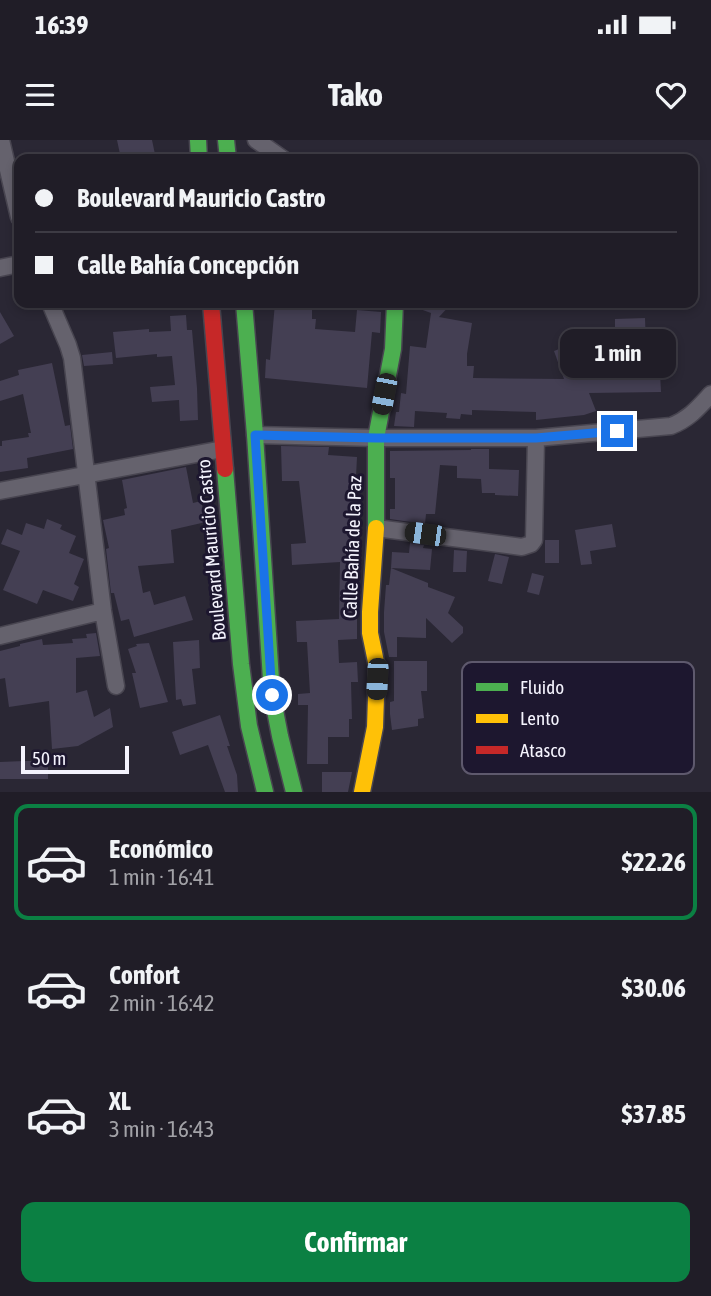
<!DOCTYPE html>
<html lang="es">
<head>
<meta charset="utf-8">
<style>
	:root { --surface:#201d27; --page:#2d2a33; --text:#f1f3f6; --muted:#a2a2a7; --line:#3d3b44; --accent:#0b8043 }
	body { margin:0; font-family:"Asap Condensed",sans-serif; background:var(--page); color:var(--text); height:100vh; display:flex; flex-direction:column; font-size:26px; white-space:nowrap }
	* { box-sizing:border-box; margin:0 }
	p { font-size:23px; color:var(--muted) }
	.icon { flex:none; width:38px; height:38px; fill:none; stroke:currentColor; stroke-width:2; stroke-linecap:round; stroke-linejoin:round }
	.map { position:relative; height:652px; overflow:hidden }
	.details { display:flex; flex-direction:column; background:var(--surface); flex:1 }
	.details>* { flex:none }
	.banner { position:absolute; left:14px; top:14px; width:684px; height:154px; border-radius:14px; box-shadow:0 4px 10px #0003,0 0 0 2px var(--line); display:grid; align-content:center; height:154px; padding:0 21px; background:var(--surface) }
	.scale { position:absolute; left:21px; bottom:18px; width:108px; box-sizing:border-box; padding-left:7px; border:4px solid #f4f3fd; border-top:0; font-size:19px; line-height:24px; white-space:nowrap; color:#f4f3fd; -webkit-text-stroke:5px #1d172f; paint-order:stroke }
	.end { position:absolute; width:32px; height:32px; margin:-16px; border:9px solid #1a73e8; background:#fff; box-shadow:0 0 0 4px #fff }
	.from { border-radius:50% }
	.bubble { position:absolute; height:49px; border-radius:14px; background:var(--surface); box-shadow:0 4px 10px #0003,0 0 0 2px var(--line); font-size:23px; font-weight:700; line-height:49px; text-align:center }
	.car { position:absolute; width:21px; height:42px; margin:-21px -10px; border-radius:9px; box-shadow:0 0 5px 2px #0007; background:linear-gradient(#222 24%,#8ab4d8 0 40%,#222 0 76%,#8ab4d8 0 86%,#222 0) }
	.banner b { display:flex; align-items:center; gap:24px; height:66px; font-size:26px }
	.banner b+b { border-top:2px solid var(--line) }
	.banner i { width:18px; height:18px; background:var(--text) }
	ul { padding:12px 0 0; list-style:none }
	li { display:flex; align-items:center; gap:21px; height:116px; margin:0 14px 10px; padding:0 7px; border:4px solid transparent; border-radius:14px }
	li div { flex:1 }
	li b { display:block; font-size:26px }
	li em { font-style:normal; font-weight:700 }
	li.current { border-color:var(--accent) }
	li>.icon { width:63px; height:63px; stroke-width:1.5 }
	.button { display:flex; gap:14px; margin-top:auto; padding:14px 21px }
	.button a { flex:1; height:80px; border-radius:14px; background:var(--accent); color:#fff; font-size:28px; font-weight:700; line-height:80px; text-align:center }
	.status { display:flex; justify-content:space-between; align-items:center; height:49px; padding:0 35px; background:var(--surface); direction:ltr }
	.status svg { height:19px; fill:currentColor }
	header { display:flex; justify-content:space-between; align-items:center; height:91px; padding:0 21px; background:var(--surface); font-size:32px; font-weight:700 }
	.map>svg:first-child { display:block }
</style>
</head>
<body>
<div class="status"><b>16:39</b><svg viewBox="0 0 49 12"><path d="M0 12V9h3v3zM5 12V6h3v6zM10 12V3h3v9zM15 12V0h3v12zM26 1h20v11H26zM47 4h2v5h-2z"/></svg></div>
<header><svg class="icon" aria-label="menu" viewBox="0 0 24 24"><path d="M4 6h16M4 12h16M4 18h16"/></svg>Tako<svg class="icon" aria-label="heart" viewBox="0 0 24 24"><path d="M12 20l-8-8c-3-5 5-10 8-4 3-6 11-1 8 4z"/></svg></header>
<div class="map">
<svg width="711" height="652" viewBox="0 0 711 652">
	<rect width="100%" height="100%" fill="#2a2734"/>
	<path fill="#443f53" d="M 117,0 L 152,0 L 156,19 L 121,19 Z
		M 275,163 L 312,163 L 312,179 L 316,179 L 315,189 L 355,192 L 357,170 L 381,172 L 380,193 L 372,192 L 367,248 L 265,238 L 266,219 L 270,220 Z
		M 409,163 L 452,163 L 439,177 L 472,183 L 467,214 L 467,226 L 474,226 L 473,238 L 564,239 L 554,211 L 569,205 L 572,213 L 588,207 L 598,234 L 660,233 L 661,252 L 589,253 L 596,271 L 584,275 L 536,280 L 536,272 L 472,270 L 472,275 L 461,274 L 460,279 L 446,278 L 447,273 L 415,271 L 414,287 L 394,286 L 396,272 L 399,272 L 401,253 L 406,254 L 410,206 L 426,208 L 431,173 L 409,165 Z
		M 0,172 L 14,196 L 0,204 Z
		M 186,175 L 187,190 L 192,190 L 197,248 L 198,280 L 180,281 L 179,260 L 152,262 L 150,247 L 175,245 L 172,216 L 157,217 L 157,214 L 116,218 L 113,192 L 149,189 L 149,192 L 171,191 L 170,176 Z
		M 645,178 L 646,206 L 616,207 L 616,200 L 598,194 L 615,187 L 615,179 Z
		M 112,212 L 113,224 L 84,226 L 82,215 Z
		M 52,223 L 65,286 L 70,285 L 73,309 L 27,318 L 28,328 L 0,332 L 0,306 L 2,306 L 2,301 L 29,297 L 28,293 L 31,293 L 23,254 L 0,261 L 0,241 L 19,235 L 18,230 Z
		M 281,306 L 329,307 L 328,315 L 357,317 L 355,356 L 358,357 L 362,389 L 361,395 L 359,396 L 360,421 L 357,421 L 357,499 L 338,500 L 339,523 L 357,522 L 358,542 L 351,542 L 352,579 L 349,579 L 349,597 L 328,597 L 328,624 L 307,624 L 308,565 L 298,565 L 298,554 L 310,553 L 307,502 L 297,502 L 296,481 L 339,479 L 340,422 L 292,425 L 291,404 L 306,403 L 299,341 L 282,341 Z
		M 471,309 L 489,309 L 489,329 L 519,330 L 518,356 L 495,355 L 495,353 L 482,353 L 481,339 L 457,338 L 457,326 L 440,325 L 435,374 L 426,374 L 425,384 L 390,379 L 390,369 L 395,369 L 395,338 L 390,338 L 390,311 L 471,310 Z
		M 186,327 L 193,363 L 201,361 L 206,382 L 171,390 L 174,423 L 138,426 L 143,453 L 150,451 L 154,465 L 185,456 L 193,480 L 134,497 L 129,479 L 121,481 L 114,453 L 111,453 L 106,409 L 109,408 L 103,380 L 125,375 L 124,369 L 127,368 L 122,340 Z
		M 47,379 L 62,385 L 60,389 L 76,396 L 69,413 L 84,419 L 74,444 L 79,447 L 73,461 L 43,450 L 37,464 L 3,450 L 20,411 L 1,404 L 7,389 L 22,395 L 26,383 L 44,389 Z
		M 612,384 L 616,407 L 590,411 L 592,424 L 581,425 L 575,390 Z
		M 545,400 L 559,400 L 559,423 L 545,423 Z
		M 410,403 L 424,405 L 423,408 L 432,409 L 430,430 L 391,428 L 392,412 L 409,413 Z
		M 454,410 L 467,411 L 466,432 L 453,432 Z
		M 495,414 L 509,417 L 502,444 L 488,441 Z
		M 391,428 L 428,443 L 428,447 L 455,457 L 448,473 L 463,487 L 463,493 L 452,503 L 426,478 L 426,498 L 397,497 L 397,517 L 389,517 L 384,492 L 384,472 L 386,445 L 389,445 Z
		M 532,433 L 544,436 L 539,455 L 527,452 Z
		M 96,493 L 100,516 L 76,518 L 76,553 L 87,550 L 94,577 L 110,568 L 113,587 L 78,606 L 52,609 L 49,561 L 9,567 L 5,538 L 0,539 L 0,511 L 20,506 L 20,504 L 42,499 L 43,505 L 73,503 L 72,499 L 87,498 L 86,494 Z
		M 199,500 L 200,528 L 192,529 L 196,564 L 183,566 L 181,559 L 176,560 L 173,502 Z
		M 149,503 L 168,562 L 140,568 L 132,533 L 136,533 L 128,509 L 137,506 L 136,504 Z
		M 394,521 L 427,521 L 427,551 L 421,551 L 424,578 L 418,579 L 418,586 L 392,590 L 390,574 L 390,562 L 394,561 Z
		M 220,575 L 230,606 L 227,606 L 237,635 L 238,652 L 225,652 L 208,605 L 180,615 L 172,592 Z
		M 24,621 L 48,621 L 48,639 L 0,639 L 0,622 Z
		M 322,632 L 352,632 L 348,652 L 322,652 Z"/>
	<g fill="none" stroke-linecap="round" stroke-linejoin="round">
		<g stroke="#484550" stroke-width="19">
			<path id="street" d="M 1,0 L 19,77
				M 256,0 L 283,19
				M 0,128 L 19,124
				M 50,163 L 68,205 L 72,218 L 103,471 L 116,546
				M 255,295 L 376,298 L 536,298 L 671,286 C 689,279 698,268 711,254
				M 0,351 L 223,309
				M 376,388 L 522,407 L 531,404 L 534,400 L 536,298
				M 0,496 L 103,471"/>
		</g>
		<g stroke="#484550" stroke-width="19">
			<path id="fast" d="M 198,0 L 199,19
				M 226,0 L 228,19
				M 244,163 L 255,295 L 272,555 L 280,596 L 294,652
				M 225,329 L 241,524 L 249,586 L 265,652
				M 376,388 L 376,298 L 393,209 L 395,163"/>
		</g>
		<g stroke="#484550" stroke-width="19">
			<path id="slow" d="M 362,652 L 375,587 L 377,527 L 370,493 L 370,472 L 376,388"/>
		</g>
		<g stroke="#484550" stroke-width="19">
			<path id="jam" d="M 211,163 L 225,329"/>
		</g>
		<use href="#street" stroke="#65626d" stroke-width="16"/>
		<use href="#fast" stroke="#4caf50" stroke-width="16"/>
		<use href="#slow" stroke="#ffc107" stroke-width="16"/>
		<use href="#jam" stroke="#c62828" stroke-width="16"/>
	</g>
	<g fill="none" stroke-linecap="round" stroke-linejoin="round">
		<path stroke="#1a73e8" stroke-width="9" d="M 272,555 L 255,295 L 376,298 L 536,298 L 617,291"/>
	</g>
	<g text-anchor="middle" stroke-width="6" stroke-linejoin="round" paint-order="stroke">
		<g font-size="19" fill="#f4f3fd" stroke="#1d172f">
			<text transform="translate(352 407) rotate(-88)" y="7">Calle Bahía de la Paz</text>
			<text transform="translate(211 410) rotate(-95)" y="7">Boulevard Mauricio Castro</text>
		</g>
	</g>
	<rect x="462" y="522" width="232" height="112" rx="10" fill="#1d172f" stroke="#5e596d" stroke-width="2"/>
	<rect x="476" y="543" width="32" height="8" fill="#4caf50"/>
	<rect x="476" y="574" width="32" height="9" fill="#ffc107"/>
	<rect x="476" y="606" width="32" height="8" fill="#c62828"/>
	<g font-size="19" fill="#f4f3fd">
		<text x="520" y="554">Fluido</text>
		<text x="520" y="585">Lento</text>
		<text x="520" y="617">Atasco</text>
	</g>
</svg>
<div class="scale">50 m</div>
<i class="end from" style="left:272px;top:555px"></i>
<i class="end" style="left:617px;top:291px"></i>
<div class="bubble" style="left:560px;top:189px;width:116px">1 min</div>
<i class="car" style="left:384px;top:254px;rotate:191deg"></i>
<i class="car" style="left:425px;top:394px;rotate:278deg"></i>
<i class="car" style="left:377px;top:539px;rotate:183deg"></i>
<div class="banner">
<b><i class="from"></i>Boulevard Mauricio Castro</b>
<b><i></i>Calle Bahía Concepción</b>
</div>
</div>
<section class="details">
<ul>
<li class="current"><svg class="icon" aria-label="car" viewBox="0 0 24 24"><path d="M5 17H2v-5l4-1 3-4h7l3 4 3 1v5h-3M9 17h6M6 11h13"/><circle cx="7" cy="17" r="2"/><circle cx="17" cy="17" r="2"/></svg><div><b>Económico</b><p>1 min · 16:41</p></div><em>$22.26</em></li>
<li><svg class="icon" aria-label="car" viewBox="0 0 24 24"><path d="M5 17H2v-5l4-1 3-4h7l3 4 3 1v5h-3M9 17h6M6 11h13"/><circle cx="7" cy="17" r="2"/><circle cx="17" cy="17" r="2"/></svg><div><b>Confort</b><p>2 min · 16:42</p></div><em>$30.06</em></li>
<li><svg class="icon" aria-label="car" viewBox="0 0 24 24"><path d="M5 17H2v-5l4-1 3-4h7l3 4 3 1v5h-3M9 17h6M6 11h13"/><circle cx="7" cy="17" r="2"/><circle cx="17" cy="17" r="2"/></svg><div><b>XL</b><p>3 min · 16:43</p></div><em>$37.85</em></li>
</ul>
<div class="button"><a>Confirmar</a></div>
</section>
</body>
</html>
